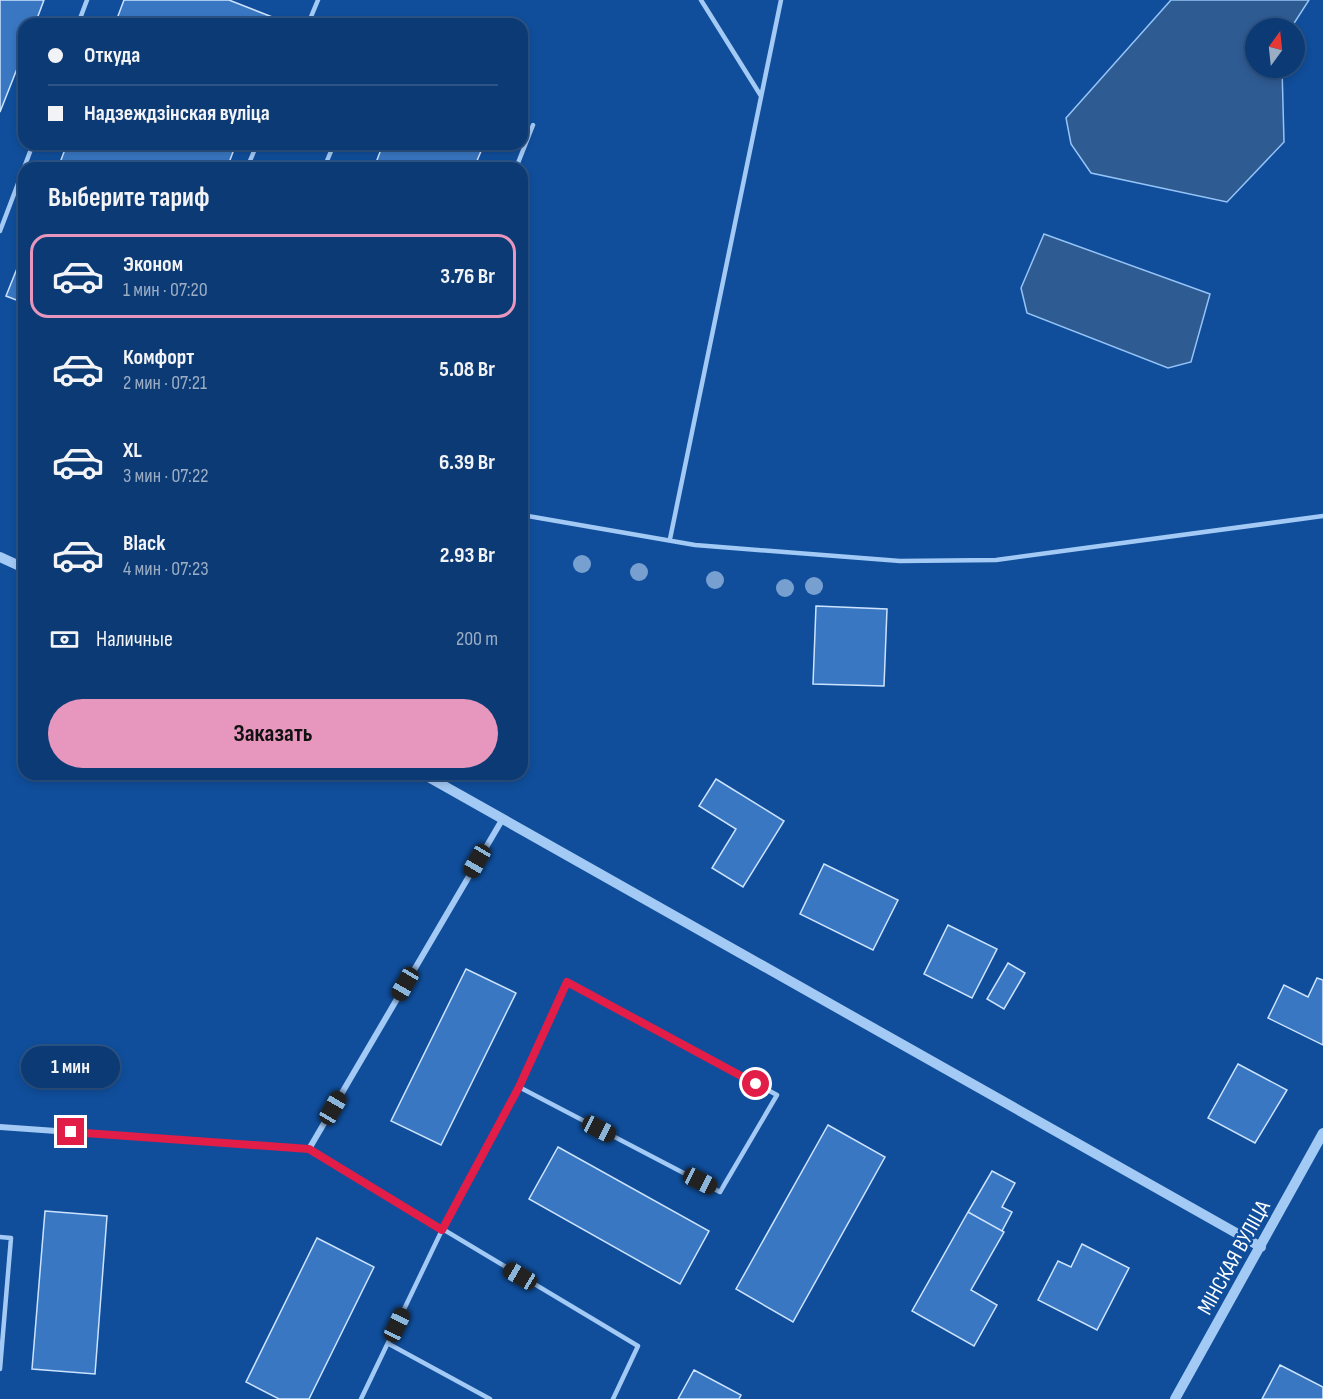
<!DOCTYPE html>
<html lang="ru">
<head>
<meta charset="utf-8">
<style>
	:root { --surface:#0c3a74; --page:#154179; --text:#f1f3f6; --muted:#9aadc5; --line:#2c5486; --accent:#e797bd }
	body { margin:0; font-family:"Sofia Sans Condensed",sans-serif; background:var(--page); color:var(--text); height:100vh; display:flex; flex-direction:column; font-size:22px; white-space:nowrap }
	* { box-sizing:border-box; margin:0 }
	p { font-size:20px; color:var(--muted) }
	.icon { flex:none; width:33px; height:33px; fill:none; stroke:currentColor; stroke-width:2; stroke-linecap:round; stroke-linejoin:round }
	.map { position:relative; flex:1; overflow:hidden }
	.sheet { position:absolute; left:18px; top:162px; width:510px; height:618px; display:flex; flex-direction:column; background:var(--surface); border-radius:18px; box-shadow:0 3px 9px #0003,0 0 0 2px var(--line) }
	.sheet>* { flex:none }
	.guide { position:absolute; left:18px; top:18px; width:510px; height:132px; border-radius:18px; box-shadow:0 3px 9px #0003,0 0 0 2px var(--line); display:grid; align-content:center; height:132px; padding:0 30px; background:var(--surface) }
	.needle { width:39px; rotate:15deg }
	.controls { position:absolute; left:1245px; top:18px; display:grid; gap:12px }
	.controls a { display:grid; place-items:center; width:60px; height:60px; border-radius:50%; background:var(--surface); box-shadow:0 3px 9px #0003,0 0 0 2px var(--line); font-size:30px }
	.end { position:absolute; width:27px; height:27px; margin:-14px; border:8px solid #e11d48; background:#fff; box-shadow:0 0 0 3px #fff }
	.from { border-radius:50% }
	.bubble { position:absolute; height:42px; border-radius:21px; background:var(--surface); box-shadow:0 3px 9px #0003,0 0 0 2px var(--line); font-size:20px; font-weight:700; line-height:42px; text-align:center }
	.car { position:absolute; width:18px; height:36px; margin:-18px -9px; border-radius:8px; box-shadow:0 0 4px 2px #0007; background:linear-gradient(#222 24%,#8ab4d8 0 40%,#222 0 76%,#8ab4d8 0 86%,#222 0) }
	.guide b { display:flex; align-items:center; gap:21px; height:57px; font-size:22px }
	.guide b+b { border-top:2px solid var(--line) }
	.guide i { width:15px; height:15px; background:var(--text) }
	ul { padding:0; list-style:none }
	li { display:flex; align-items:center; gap:18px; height:84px; margin:0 12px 9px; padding:0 18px; border:3px solid transparent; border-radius:18px }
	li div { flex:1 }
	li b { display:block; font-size:22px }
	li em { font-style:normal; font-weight:700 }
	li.active { border-color:var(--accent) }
	li>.icon { width:54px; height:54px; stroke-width:1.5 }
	h2 { padding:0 30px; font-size:27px; line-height:72px }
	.pay { display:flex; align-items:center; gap:15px; height:66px; padding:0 30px; font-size:22px }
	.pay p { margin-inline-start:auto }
	.cta { display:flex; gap:12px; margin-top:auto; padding:12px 30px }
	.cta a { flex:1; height:69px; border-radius:36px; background:var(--accent); color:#111; font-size:24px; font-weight:700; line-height:69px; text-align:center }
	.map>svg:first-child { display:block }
</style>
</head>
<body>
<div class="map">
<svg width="1323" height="1399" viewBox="0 0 1323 1399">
	<rect width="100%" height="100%" fill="#104e9b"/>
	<path fill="#2f5b93" stroke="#95c4f8" stroke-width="1.5" d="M 1171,0 L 1309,0 L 1291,28 L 1256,28 L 1256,68 L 1282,68 L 1284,142 L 1227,202 L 1091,173 L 1071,144 L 1066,118 Z
		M 1044,234 L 1210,294 L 1191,362 L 1168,368 L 1027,313 L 1021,288 Z"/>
	<path fill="#3977c2" stroke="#cce3fe" stroke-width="1.5" d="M 0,0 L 44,0 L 35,24 L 24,24 L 24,51 L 0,112 Z
		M 124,0 L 229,0 L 285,22 L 115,24 Z
		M 67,144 L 236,144 L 227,168 L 58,168 Z
		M 383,144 L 484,144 L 474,168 L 374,168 Z
		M 24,251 L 24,303 L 6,296 Z
		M 816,606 L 887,609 L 884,686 L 813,684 Z
		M 716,779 L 784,821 L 743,887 L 712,868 L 736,829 L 699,806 Z
		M 824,864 L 898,900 L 873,950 L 800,914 Z
		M 948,925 L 997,949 L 972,998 L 924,974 Z
		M 1008,963 L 1025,973 L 1004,1009 L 987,999 Z
		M 466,969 L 516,993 L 441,1145 L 391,1121 Z
		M 1317,978 L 1323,980 L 1323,1045 L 1268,1018 L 1284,985 L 1308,997 Z
		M 1238,1064 L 1287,1090 L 1255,1143 L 1208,1118 Z
		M 828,1125 L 885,1157 L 793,1322 L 736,1289 Z
		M 558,1147 L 709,1231 L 680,1284 L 529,1199 Z
		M 992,1171 L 1015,1183 L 1002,1207 L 1012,1212 L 1002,1231 L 968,1212 Z
		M 45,1211 L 107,1216 L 95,1374 L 32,1369 Z
		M 968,1212 L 1004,1232 L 971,1290 L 997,1305 L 974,1346 L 912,1311 Z
		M 317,1238 L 374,1267 L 309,1399 L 279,1399 L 246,1382 Z
		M 1082,1244 L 1129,1268 L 1097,1330 L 1038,1300 L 1058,1261 L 1071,1267 Z
		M 1280,1365 L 1323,1387 L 1323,1399 L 1262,1399 Z
		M 694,1370 L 741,1395 L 739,1399 L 678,1399 Z"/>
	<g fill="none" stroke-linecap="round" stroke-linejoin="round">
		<path stroke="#a3c9f5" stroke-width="4.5" d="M 701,0 L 761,96
			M 78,24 L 87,0
			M 308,24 L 318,0
			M 247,168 L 257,144
			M 324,168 L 334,144
			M 516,168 L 533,125
			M 0,231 L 33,144
			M 522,515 L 695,545 L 900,561 L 996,560 L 1323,516
			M 670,539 L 781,0
			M 309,1149 L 638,1346 L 613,1399
			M 0,1237 L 11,1238 L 0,1369
			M 389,1344 L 490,1399
			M 361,1399 L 442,1230 L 519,1087 L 567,982 L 777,1095 L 720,1192 L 519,1087"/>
		<path stroke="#a3c9f5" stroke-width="6" d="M 0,1127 L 309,1149 L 502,820"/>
		<path stroke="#a3c9f5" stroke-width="10" d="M 0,557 L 24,568
			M 423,774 L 1261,1247
			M 1175,1399 L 1323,1133"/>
	</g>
	<g fill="#77a0d1">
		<circle cx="582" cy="564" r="9"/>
		<circle cx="639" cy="572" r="9"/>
		<circle cx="715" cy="580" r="9"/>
		<circle cx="814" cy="586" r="9"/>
		<circle cx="785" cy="588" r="9"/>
	</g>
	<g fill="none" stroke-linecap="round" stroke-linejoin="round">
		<path stroke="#e11d48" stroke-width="8" d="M 71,1132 L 309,1149 L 442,1230 L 519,1087 L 567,982 L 756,1084"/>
	</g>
	<g text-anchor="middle" stroke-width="5" stroke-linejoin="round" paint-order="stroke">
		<g font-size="22" fill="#fff" stroke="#104e9b">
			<text transform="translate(1233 1257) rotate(-61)" y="8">МІНСКАЯ ВУЛІЦА</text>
		</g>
	</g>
</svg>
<div class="controls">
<a><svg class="needle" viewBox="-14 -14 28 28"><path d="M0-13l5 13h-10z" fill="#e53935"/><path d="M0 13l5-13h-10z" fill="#9aadc5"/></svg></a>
</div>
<i class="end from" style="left:756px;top:1084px"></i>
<i class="end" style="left:71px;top:1132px"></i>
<div class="bubble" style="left:21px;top:1046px;width:99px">1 мин</div>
<i class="car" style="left:477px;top:861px;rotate:210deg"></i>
<i class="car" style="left:405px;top:984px;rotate:210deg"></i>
<i class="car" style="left:333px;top:1108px;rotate:30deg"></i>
<i class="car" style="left:599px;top:1129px;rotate:117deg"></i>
<i class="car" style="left:700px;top:1181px;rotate:117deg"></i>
<i class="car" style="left:520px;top:1276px;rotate:300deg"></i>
<i class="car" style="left:397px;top:1325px;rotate:25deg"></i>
<div class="guide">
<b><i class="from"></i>Откуда</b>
<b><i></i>Надзеждзінская вуліца</b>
</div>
<section class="sheet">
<h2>Выберите тариф</h2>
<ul>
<li class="active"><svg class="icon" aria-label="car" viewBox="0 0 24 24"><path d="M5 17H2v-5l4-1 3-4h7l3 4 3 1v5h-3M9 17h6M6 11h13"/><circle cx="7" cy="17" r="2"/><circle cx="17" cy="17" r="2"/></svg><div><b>Эконом</b><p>1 мин · 07:20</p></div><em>3.76 Br</em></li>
<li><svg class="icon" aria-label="car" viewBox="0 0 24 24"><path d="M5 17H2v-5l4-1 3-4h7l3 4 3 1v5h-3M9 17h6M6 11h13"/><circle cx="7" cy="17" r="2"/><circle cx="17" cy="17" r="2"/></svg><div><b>Комфорт</b><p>2 мин · 07:21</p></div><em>5.08 Br</em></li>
<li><svg class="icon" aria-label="car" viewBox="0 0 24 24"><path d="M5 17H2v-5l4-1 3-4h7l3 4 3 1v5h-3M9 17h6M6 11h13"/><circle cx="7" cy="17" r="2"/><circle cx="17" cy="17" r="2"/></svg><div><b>XL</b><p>3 мин · 07:22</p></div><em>6.39 Br</em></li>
<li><svg class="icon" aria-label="car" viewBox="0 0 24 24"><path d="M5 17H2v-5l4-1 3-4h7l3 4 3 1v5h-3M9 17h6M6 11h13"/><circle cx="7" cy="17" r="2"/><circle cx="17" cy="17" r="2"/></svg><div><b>Black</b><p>4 мин · 07:23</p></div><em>2.93 Br</em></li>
</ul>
<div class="pay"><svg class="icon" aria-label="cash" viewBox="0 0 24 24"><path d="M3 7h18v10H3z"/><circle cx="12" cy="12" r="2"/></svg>Наличные<p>200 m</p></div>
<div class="cta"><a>Заказать</a></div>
</section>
</div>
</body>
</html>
